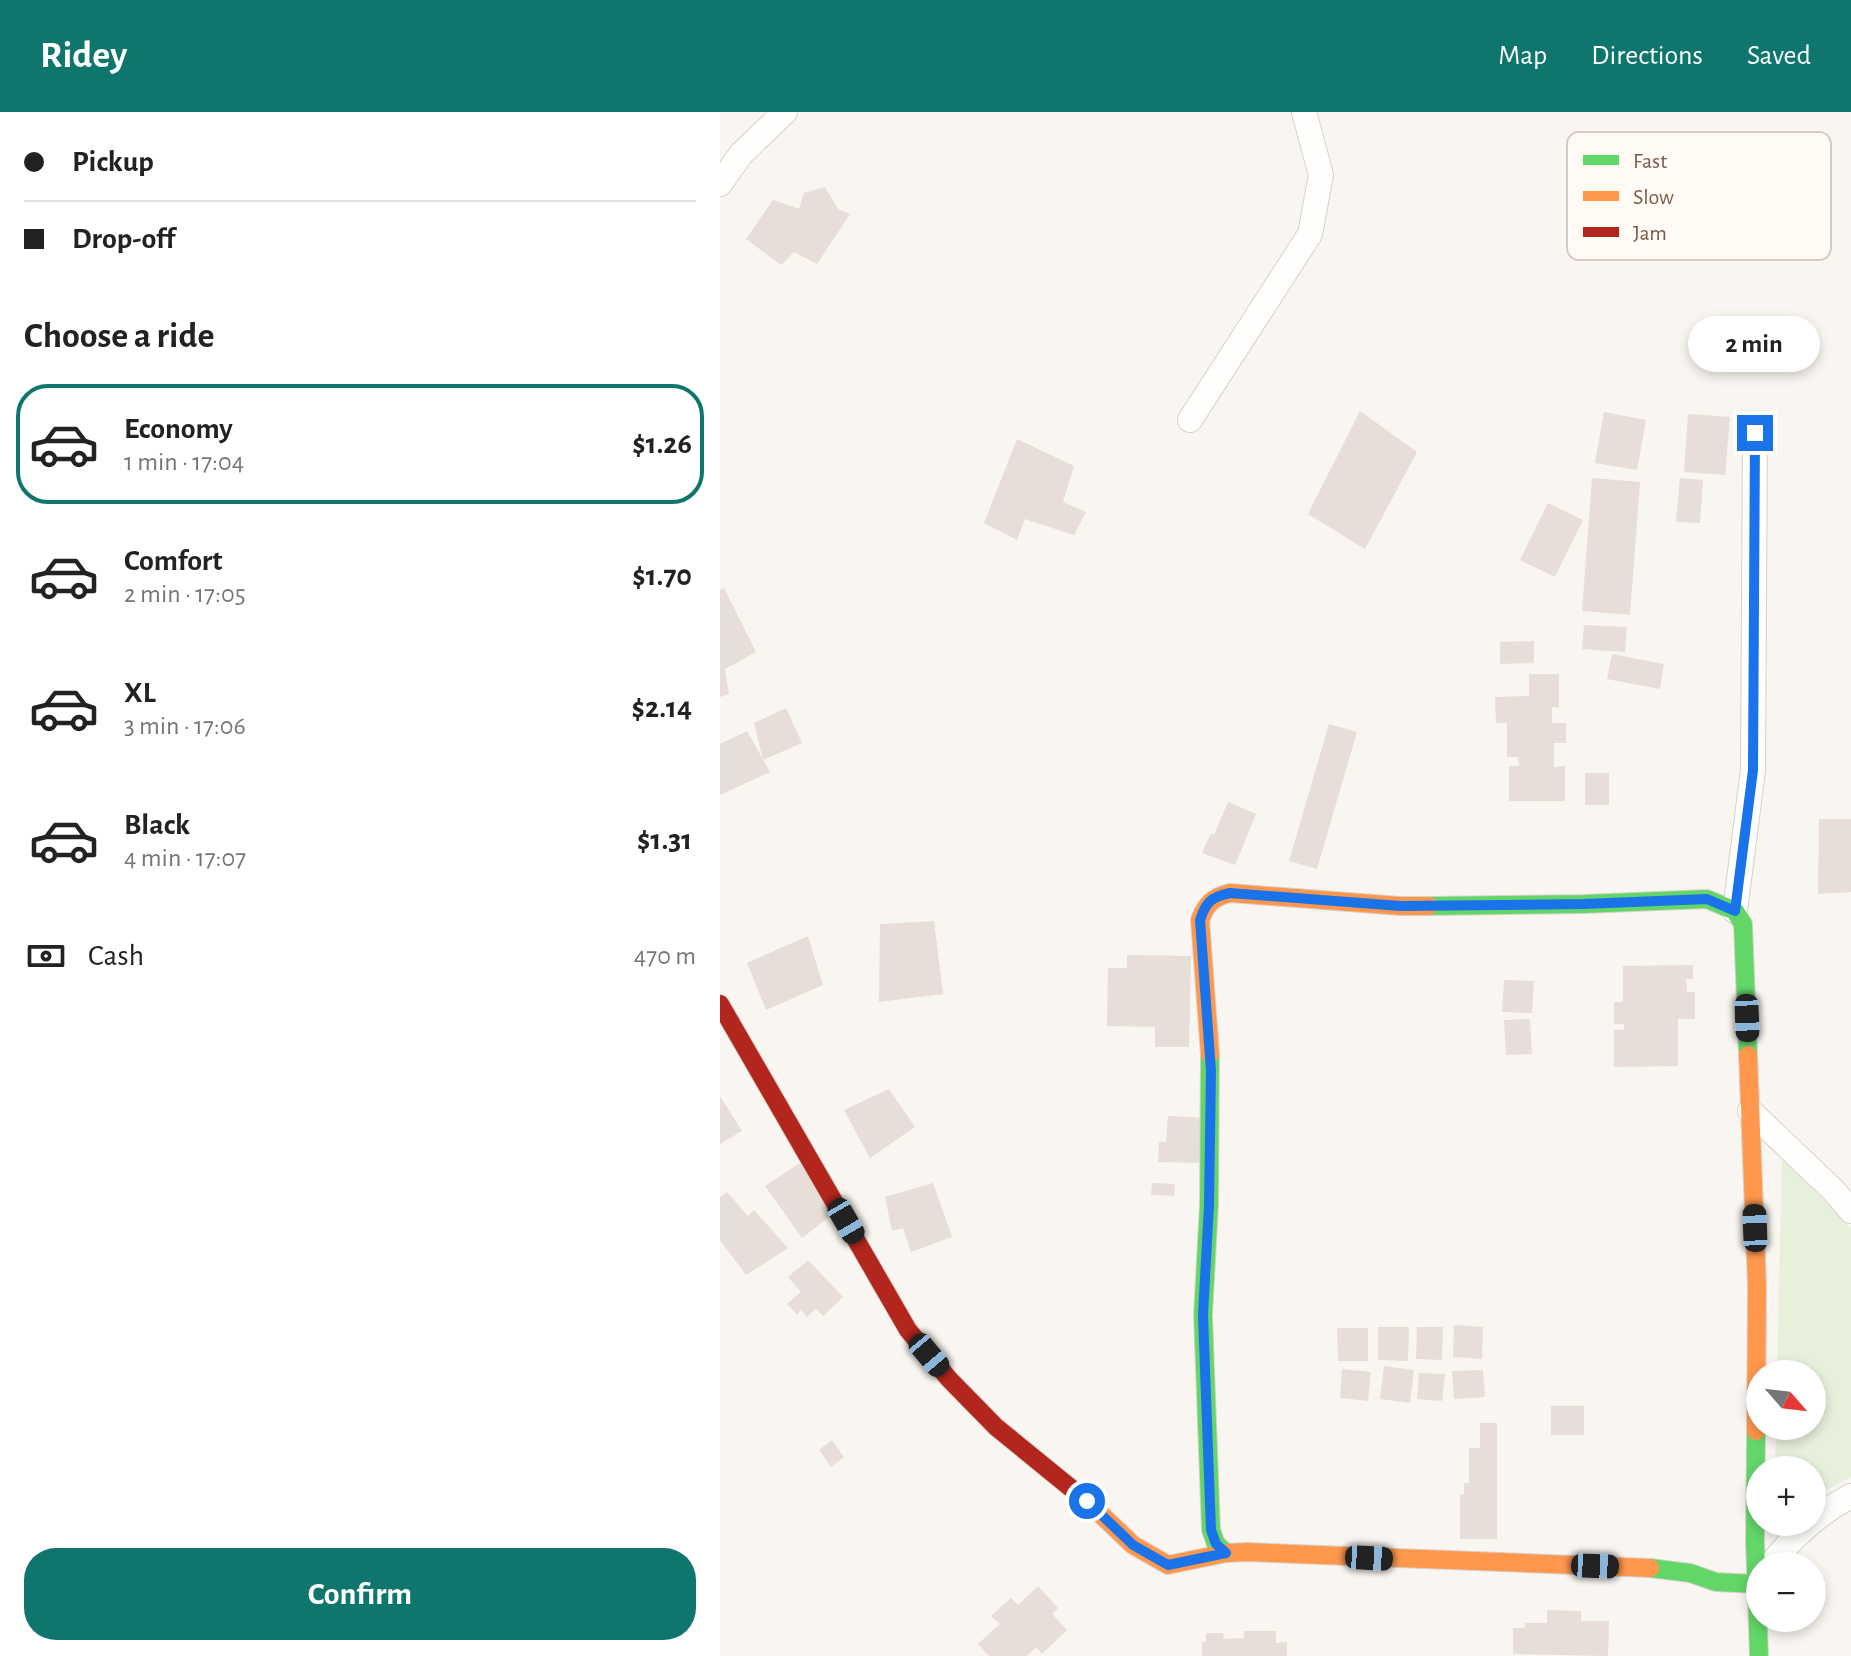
<!DOCTYPE html>
<html lang="en">
<head>
<meta charset="utf-8">
<style>
	:root { --surface:#fff; --page:#f2f2f2; --text:#222; --muted:#767676; --line:#e0e0e0; --accent:#0f766e }
	body { margin:0; font-family:"Alegreya Sans",sans-serif; background:var(--page); color:var(--text); height:100vh; display:flex; flex-direction:column; font-size:30px; white-space:nowrap }
	* { box-sizing:border-box; margin:0 }
	p { font-size:26px; color:var(--muted) }
	.icon { flex:none; width:44px; height:44px; fill:none; stroke:currentColor; stroke-width:2; stroke-linecap:round; stroke-linejoin:round }
	.map { position:relative; flex:1; overflow:hidden }
	.details { display:flex; flex-direction:column; background:var(--surface); width:720px }
	.details>* { flex:none }
	.top-card { display:grid; align-content:center; height:176px; padding:0 24px; background:var(--surface) }
	.needle { width:52px; rotate:118deg }
	.tools { position:absolute; left:1026px; top:1248px; display:grid; gap:16px }
	.tools a { display:grid; place-items:center; width:80px; height:80px; border-radius:50%; background:var(--surface); box-shadow:0 4px 12px #0003; font-size:40px }
	.end { position:absolute; width:36px; height:36px; margin:-18px; border:10px solid #1a73e8; background:#fff; box-shadow:0 0 0 4px #fff }
	.from { border-radius:50% }
	.bubble { position:absolute; height:56px; border-radius:28px; background:var(--surface); box-shadow:0 4px 12px #0003; font-size:26px; font-weight:700; line-height:56px; text-align:center }
	.car { position:absolute; width:24px; height:48px; margin:-24px -12px; border-radius:10px; box-shadow:0 0 6px 2px #0007; background:linear-gradient(#222 24%,#8ab4d8 0 40%,#222 0 76%,#8ab4d8 0 86%,#222 0) }
	.top-card b { display:flex; align-items:center; gap:28px; height:76px; font-size:30px }
	.top-card b+b { border-top:2px solid var(--line) }
	.top-card i { width:20px; height:20px; background:var(--text) }
	ul { padding:0; list-style:none }
	li { display:flex; align-items:center; gap:24px; height:120px; margin:0 16px 12px; padding:0 8px; border:4px solid transparent; border-radius:32px }
	li div { flex:1 }
	li b { display:block; font-size:30px }
	li em { font-style:normal; font-weight:700 }
	li.active { border-color:var(--accent) }
	li>.icon { width:72px; height:72px; stroke-width:1.5 }
	h2 { padding:0 24px; font-size:36px; line-height:96px }
	.pay { display:flex; align-items:center; gap:20px; height:88px; padding:0 24px; font-size:30px }
	.pay p { margin-inline-start:auto }
	.primary-button { display:flex; gap:16px; margin-top:auto; padding:16px 24px }
	.primary-button a { flex:1; height:92px; border-radius:32px; background:var(--accent); color:#fff; font-size:32px; font-weight:700; line-height:92px; text-align:center }
	header { display:flex; align-items:center; gap:48px; box-sizing:border-box; height:112px; padding:0 40px; background:var(--accent); color:#fff }
	header strong { font-size:38px }
	nav { display:flex; gap:44px; margin-inline-start:auto; font-size:28px }
	main { display:flex; flex:1; min-height:0 }
	.map>svg:first-child { display:block }
</style>
</head>
<body>
<header>
<strong>Ridey</strong>
<nav><a>Map</a><a>Directions</a><a>Saved</a></nav>
</header>
<main>
<section class="details">
<div class="top-card">
<b><i class="from"></i>Pickup</b>
<b><i></i>Drop-off</b>
</div>
<h2>Choose a ride</h2>
<ul>
<li class="active"><svg class="icon" aria-label="car" viewBox="0 0 24 24"><path d="M5 17H2v-5l4-1 3-4h7l3 4 3 1v5h-3M9 17h6M6 11h13"/><circle cx="7" cy="17" r="2"/><circle cx="17" cy="17" r="2"/></svg><div><b>Economy</b><p>1 min · 17:04</p></div><em>$1.26</em></li>
<li><svg class="icon" aria-label="car" viewBox="0 0 24 24"><path d="M5 17H2v-5l4-1 3-4h7l3 4 3 1v5h-3M9 17h6M6 11h13"/><circle cx="7" cy="17" r="2"/><circle cx="17" cy="17" r="2"/></svg><div><b>Comfort</b><p>2 min · 17:05</p></div><em>$1.70</em></li>
<li><svg class="icon" aria-label="car" viewBox="0 0 24 24"><path d="M5 17H2v-5l4-1 3-4h7l3 4 3 1v5h-3M9 17h6M6 11h13"/><circle cx="7" cy="17" r="2"/><circle cx="17" cy="17" r="2"/></svg><div><b>XL</b><p>3 min · 17:06</p></div><em>$2.14</em></li>
<li><svg class="icon" aria-label="car" viewBox="0 0 24 24"><path d="M5 17H2v-5l4-1 3-4h7l3 4 3 1v5h-3M9 17h6M6 11h13"/><circle cx="7" cy="17" r="2"/><circle cx="17" cy="17" r="2"/></svg><div><b>Black</b><p>4 min · 17:07</p></div><em>$1.31</em></li>
</ul>
<div class="pay"><svg class="icon" aria-label="cash" viewBox="0 0 24 24"><path d="M3 7h18v10H3z"/><circle cx="12" cy="12" r="2"/></svg>Cash<p>470 m</p></div>
<div class="primary-button"><a>Confirm</a></div>
</section>
<div class="map">
<svg width="1131" height="1544" viewBox="0 0 1131 1544">
	<rect width="100%" height="100%" fill="#f9f5f0"/>
	<path fill="#e7f0db" d="M 1062,1046 L 1131,1116 L 1131,1365 L 1092,1385 L 1092,1358 L 1055,1358 L 1056,1314 L 1092,1314 L 1092,1262 L 1057,1262 Z"/>
	<path fill="#e6ded7" d="M 105,75 L 118,97 L 130,102 L 97,152 L 74,140 L 61,153 L 26,127 L 53,88 L 79,97 L 84,81 Z
		M 640,299 L 697,340 L 645,437 L 588,402 Z
		M 884,300 L 926,308 L 917,358 L 875,351 Z
		M 968,302 L 1010,305 L 1005,363 L 964,360 Z
		M 297,327 L 354,354 L 343,390 L 366,400 L 354,423 L 305,407 L 297,428 L 264,411 Z
		M 872,366 L 920,370 L 910,503 L 862,499 Z
		M 960,366 L 983,368 L 980,411 L 956,410 Z
		M 828,391 L 863,408 L 835,465 L 800,448 Z
		M 4,476 L 36,540 L 5,557 L 9,582 L 0,585 L 0,478 Z
		M 864,513 L 907,515 L 905,540 L 862,537 Z
		M 814,529 L 814,551 L 780,552 L 780,530 Z
		M 892,542 L 944,552 L 940,577 L 887,567 Z
		M 809,562 L 839,562 L 839,596 L 832,595 L 832,611 L 846,611 L 846,631 L 834,631 L 834,655 L 845,654 L 845,689 L 789,689 L 789,654 L 799,654 L 798,645 L 787,645 L 787,611 L 776,611 L 775,585 L 809,584 Z
		M 66,596 L 82,631 L 43,648 L 34,611 Z
		M 609,612 L 637,620 L 597,757 L 569,749 Z
		M 27,619 L 50,660 L 0,683 L 0,632 Z
		M 865,661 L 889,661 L 889,693 L 865,693 Z
		M 508,690 L 536,702 L 515,753 L 482,741 L 491,721 L 494,723 Z
		M 1099,707 L 1131,707 L 1131,780 L 1098,782 Z
		M 214,809 L 223,882 L 159,890 L 160,812 Z
		M 88,824 L 103,873 L 46,898 L 27,851 Z
		M 407,843 L 471,844 L 469,935 L 435,935 L 435,915 L 387,914 L 388,856 L 407,856 Z
		M 973,853 L 973,867 L 966,867 L 967,880 L 975,880 L 975,907 L 958,907 L 958,954 L 894,955 L 894,918 L 904,918 L 904,912 L 894,912 L 894,890 L 903,890 L 903,854 Z
		M 784,868 L 814,869 L 812,901 L 782,900 Z
		M 810,907 L 812,942 L 786,943 L 784,908 Z
		M 169,977 L 195,1015 L 150,1046 L 124,998 Z
		M 0,984 L 22,1019 L 0,1032 Z
		M 448,1004 L 486,1006 L 484,1051 L 438,1050 L 439,1030 L 446,1030 Z
		M 80,1051 L 113,1102 L 82,1126 L 45,1074 Z
		M 213,1071 L 232,1125 L 191,1140 L 183,1116 L 172,1119 L 165,1085 Z
		M 432,1071 L 455,1072 L 454,1084 L 431,1083 Z
		M 7,1080 L 28,1104 L 34,1098 L 68,1136 L 26,1163 L 0,1128 L 0,1085 Z
		M 88,1148 L 123,1185 L 103,1204 L 96,1197 L 87,1205 L 81,1198 L 77,1203 L 67,1192 L 81,1180 L 68,1165 Z
		M 734,1213 L 763,1215 L 762,1247 L 733,1245 Z
		M 658,1215 L 689,1215 L 688,1249 L 658,1248 Z
		M 697,1215 L 723,1215 L 722,1248 L 696,1247 Z
		M 617,1216 L 648,1216 L 648,1249 L 618,1249 Z
		M 664,1254 L 694,1258 L 690,1291 L 660,1287 Z
		M 622,1257 L 651,1260 L 648,1289 L 620,1286 Z
		M 763,1258 L 765,1285 L 734,1287 L 732,1259 Z
		M 699,1261 L 725,1262 L 722,1289 L 697,1287 Z
		M 831,1294 L 864,1294 L 864,1323 L 831,1323 Z
		M 760,1311 L 777,1311 L 777,1427 L 740,1427 L 740,1383 L 744,1382 L 744,1371 L 749,1371 L 749,1336 L 760,1336 Z
		M 112,1328 L 124,1345 L 111,1355 L 99,1338 Z
		M 318,1474 L 338,1496 L 332,1502 L 347,1518 L 322,1542 L 316,1535 L 307,1544 L 269,1544 L 258,1532 L 280,1512 L 271,1504 L 291,1486 L 298,1493 Z
		M 827,1498 L 861,1499 L 861,1509 L 889,1509 L 888,1544 L 793,1542 L 793,1516 L 805,1516 L 805,1511 L 827,1511 Z
		M 524,1519 L 556,1519 L 556,1531 L 567,1530 L 567,1544 L 482,1544 L 482,1530 L 486,1530 L 486,1521 L 503,1521 L 504,1527 L 524,1526 Z"/>
	<g fill="none" stroke-linecap="round" stroke-linejoin="round">
		<g stroke="#d7d1cb" stroke-width="26">
			<path id="street" d="M 0,72 L 21,42 L 65,0
				M 470,308 L 590,122 L 601,63 L 584,0
				M 1015,799 L 1033,658 L 1035,321
				M 1030,999 L 1113,1078 L 1131,1099
				M 1050,1454 C 1071,1426 1100,1400 1131,1384"/>
		</g>
		<g stroke="#d9d2cb" stroke-width="20">
			<path id="fast" d="M 709,794 L 864,792 L 987,787 L 1015,799 L 1023,812 L 1028,943
				M 490,942 L 489,1093 L 483,1203 L 491,1418 L 496,1432 L 506,1441
				M 1036,1319 L 1035,1429 L 1039,1544
				M 930,1456 L 970,1461 L 996,1470 L 1036,1472 L 1040,1467"/>
		</g>
		<g stroke="#d9d2cb" stroke-width="20">
			<path id="slow" d="M 490,942 L 480,808 C 486,792 493,785 510,781 L 680,794 L 709,794
				M 1028,943 L 1037,1174 L 1036,1319
				M 368,1390 L 413,1433 L 448,1453 L 506,1441 L 527,1440 L 930,1456"/>
		</g>
		<g stroke="#d9d2cb" stroke-width="20">
			<path id="jam" d="M 0,892 L 188,1218 L 229,1267 L 276,1315 L 368,1390"/>
		</g>
		<use href="#street" stroke="#fefefd" stroke-width="24"/>
		<use href="#fast" stroke="#63d668" stroke-width="18"/>
		<use href="#slow" stroke="#ff974d" stroke-width="18"/>
		<use href="#jam" stroke="#b3261e" stroke-width="18"/>
	</g>
	<g fill="none" stroke-linecap="round" stroke-linejoin="round">
		<path stroke="#1a73e8" stroke-width="10" d="M 367,1389 L 413,1433 L 448,1453 L 506,1441 L 496,1432 L 491,1418 L 483,1203 L 489,1093 L 491,959 L 480,808 C 486,790 491,785 510,781 L 680,794 L 864,792 L 987,787 L 1015,799 L 1033,658 L 1035,321"/>
	</g>
	<rect x="847" y="20" width="264" height="128" rx="12" fill="#fffaf3" stroke="#d7cbc1" stroke-width="2"/>
	<rect x="863" y="43" width="36" height="10" fill="#63d668"/>
	<rect x="863" y="79" width="36" height="10" fill="#ff974d"/>
	<rect x="863" y="115" width="36" height="10" fill="#b3261e"/>
	<g font-size="22" fill="#7a5c4d">
		<text x="913" y="56">Fast</text>
		<text x="913" y="92">Slow</text>
		<text x="913" y="128">Jam</text>
	</g>
</svg>
<div class="tools">
<a><svg class="needle" viewBox="-14 -14 28 28"><path d="M0-13l5 13h-10z" fill="#e53935"/><path d="M0 13l5-13h-10z" fill="#767676"/></svg></a>
<a>+</a>
<a>−</a>
</div>
<i class="end from" style="left:367px;top:1389px"></i>
<i class="end" style="left:1035px;top:321px"></i>
<div class="bubble" style="left:968px;top:204px;width:132px">2 min</div>
<i class="car" style="left:1027px;top:906px;rotate:178deg"></i>
<i class="car" style="left:126px;top:1109px;rotate:150deg"></i>
<i class="car" style="left:1035px;top:1116px;rotate:358deg"></i>
<i class="car" style="left:209px;top:1243px;rotate:140deg"></i>
<i class="car" style="left:649px;top:1446px;rotate:93deg"></i>
<i class="car" style="left:875px;top:1454px;rotate:92deg"></i>
</div>
</main>
</body>
</html>
